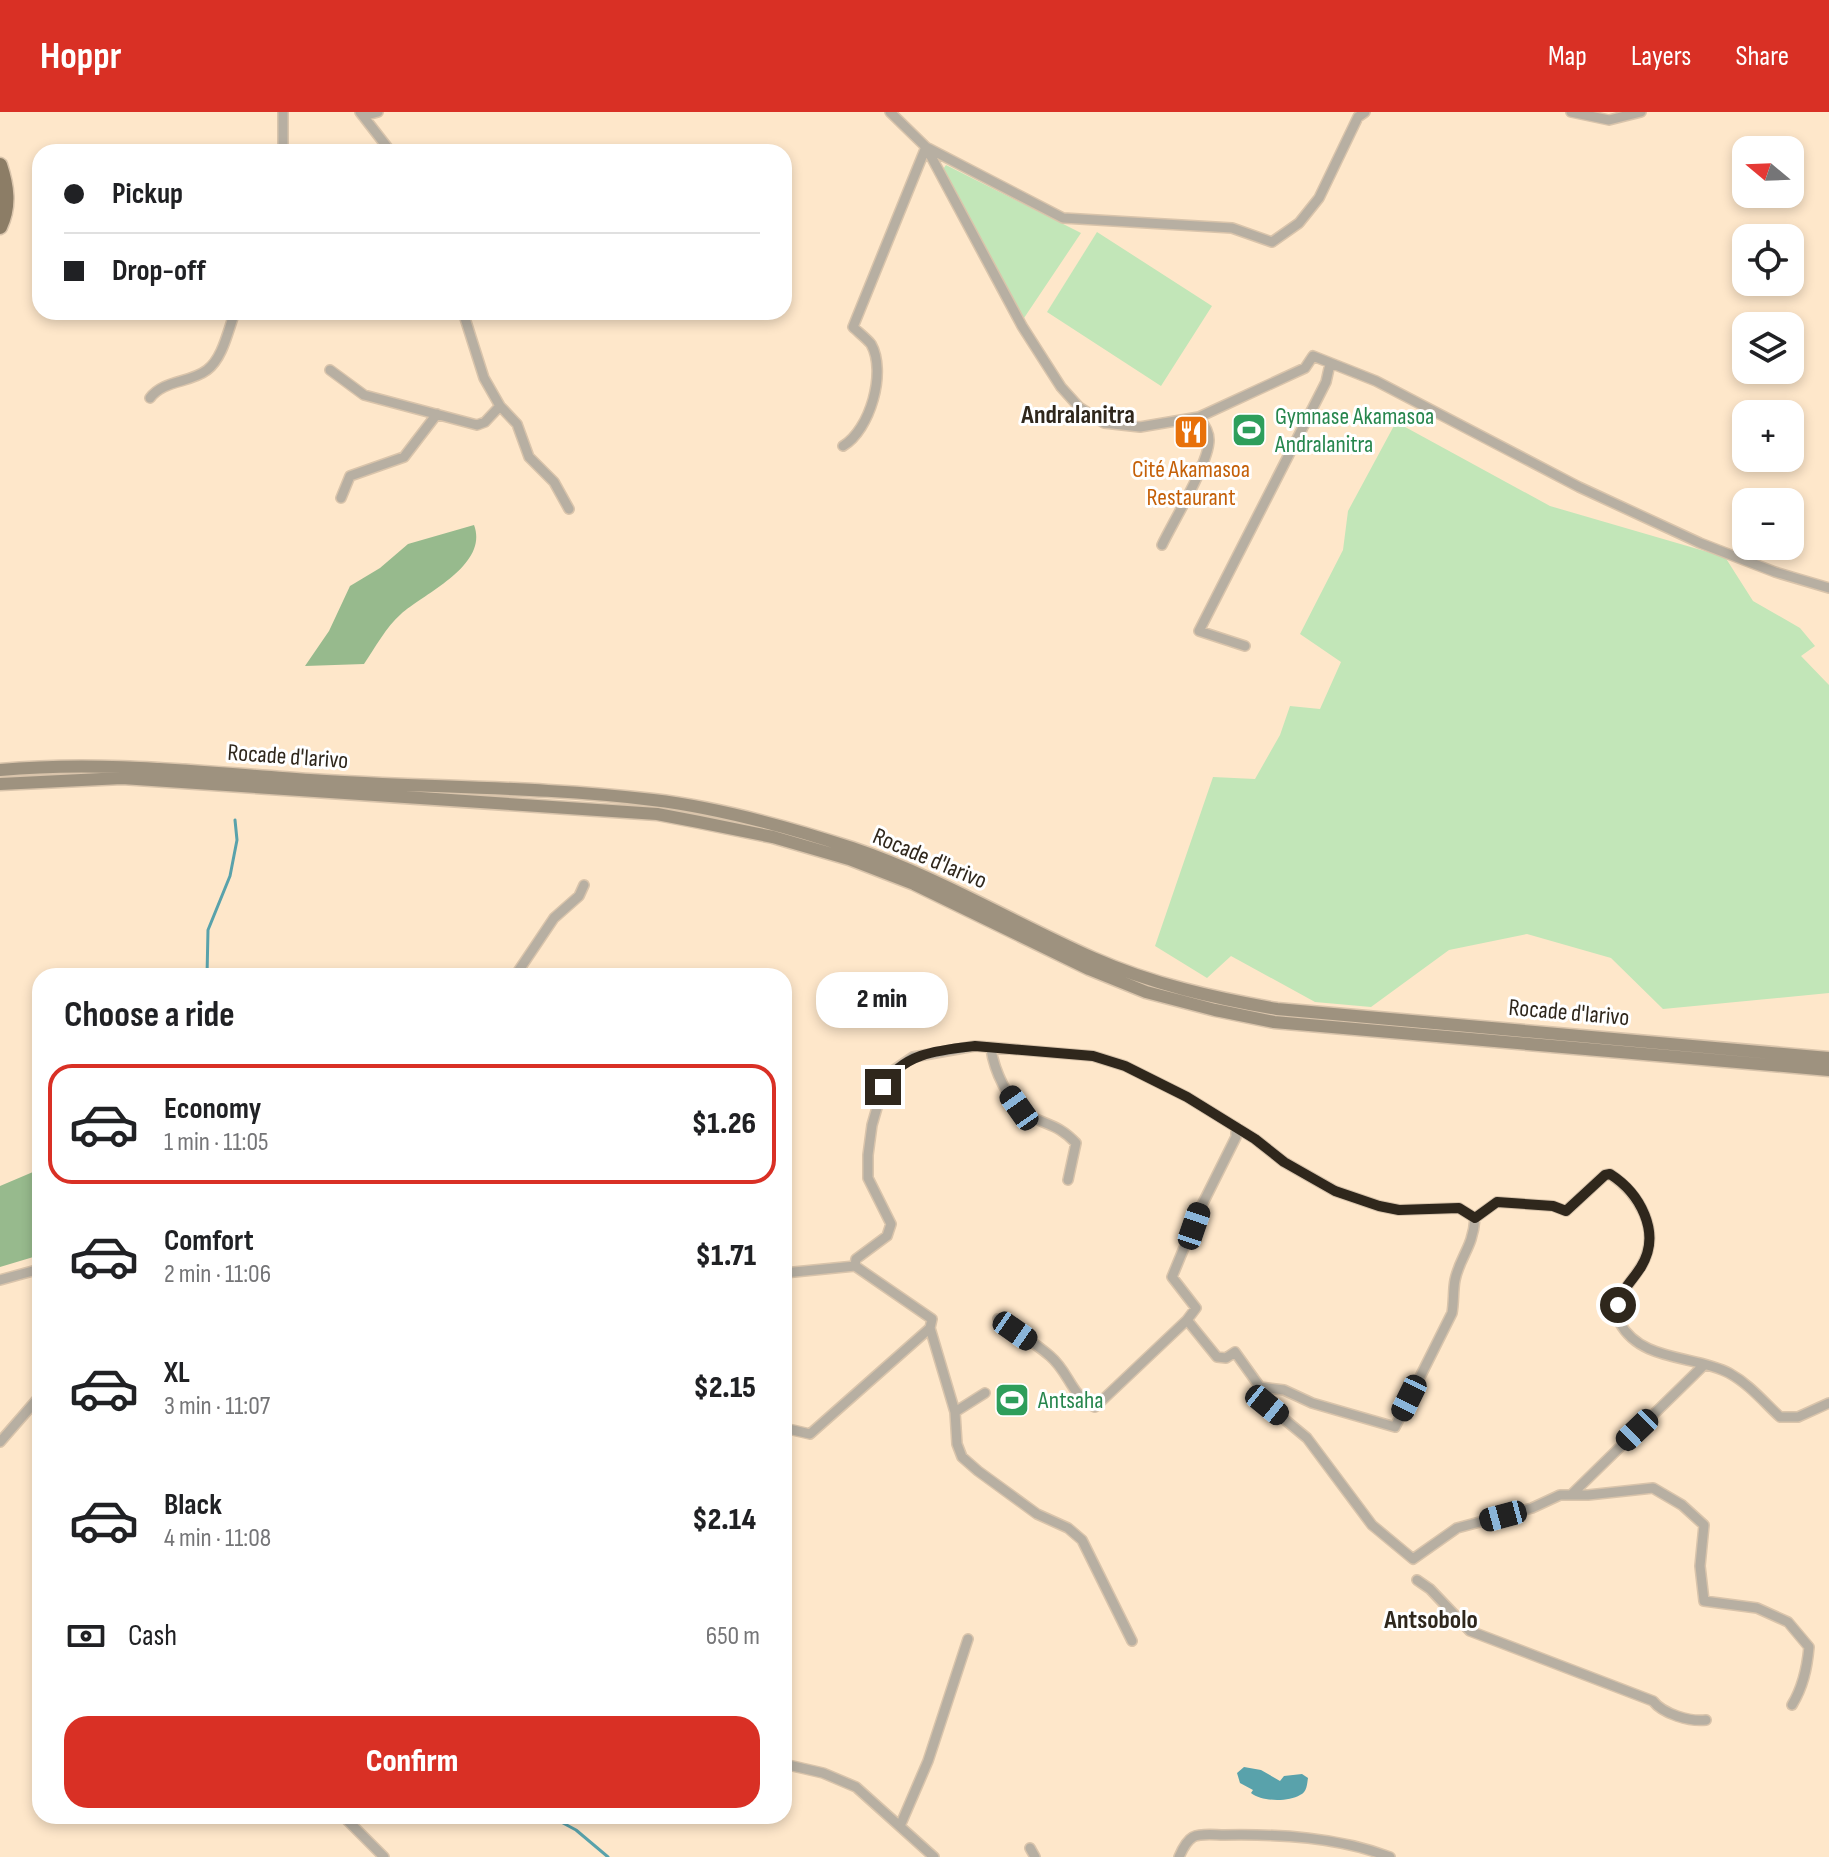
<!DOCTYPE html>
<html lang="en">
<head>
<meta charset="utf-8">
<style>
	:root { --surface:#fff; --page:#f2f2f2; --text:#202124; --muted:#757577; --line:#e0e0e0; --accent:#d93025 }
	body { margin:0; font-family:"Sofia Sans Condensed",sans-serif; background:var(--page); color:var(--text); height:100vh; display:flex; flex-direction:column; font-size:30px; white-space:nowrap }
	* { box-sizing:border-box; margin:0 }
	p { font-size:26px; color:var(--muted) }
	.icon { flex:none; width:44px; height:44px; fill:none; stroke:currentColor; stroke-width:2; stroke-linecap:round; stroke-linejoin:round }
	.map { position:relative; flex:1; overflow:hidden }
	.drawer { position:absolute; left:32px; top:856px; width:760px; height:856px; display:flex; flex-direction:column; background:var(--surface); border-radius:24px; box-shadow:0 4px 12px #0003 }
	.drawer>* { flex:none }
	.hud { position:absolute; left:32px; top:32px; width:760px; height:176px; border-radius:24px; box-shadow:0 4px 12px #0003; display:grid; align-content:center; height:176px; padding:0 32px; background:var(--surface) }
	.needle { width:52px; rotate:289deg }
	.controls { position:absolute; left:1732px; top:24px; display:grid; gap:16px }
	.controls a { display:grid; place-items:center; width:72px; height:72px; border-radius:16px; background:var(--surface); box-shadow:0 4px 12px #0003; font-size:40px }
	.end { position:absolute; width:36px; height:36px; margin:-18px; border:10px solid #2f271c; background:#fff; box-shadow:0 0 0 4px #fff }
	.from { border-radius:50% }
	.bubble { position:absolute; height:56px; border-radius:24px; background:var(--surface); box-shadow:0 4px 12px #0003; font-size:26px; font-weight:800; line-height:56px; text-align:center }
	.car { position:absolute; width:24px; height:48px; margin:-24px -12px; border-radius:10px; box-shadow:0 0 6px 2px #0007; background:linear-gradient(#222 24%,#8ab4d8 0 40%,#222 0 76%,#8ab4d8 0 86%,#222 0) }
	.hud b { display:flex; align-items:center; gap:28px; height:76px; font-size:30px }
	.hud b+b { border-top:2px solid var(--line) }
	.hud i { width:20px; height:20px; background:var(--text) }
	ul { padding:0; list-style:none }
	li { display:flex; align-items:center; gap:24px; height:120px; margin:0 16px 12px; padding:0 16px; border:4px solid transparent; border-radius:24px }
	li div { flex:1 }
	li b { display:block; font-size:30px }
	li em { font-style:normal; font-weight:800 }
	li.current { border-color:var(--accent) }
	li>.icon { width:72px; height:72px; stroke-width:1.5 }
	h2 { padding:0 32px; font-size:36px; line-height:96px }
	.pay { display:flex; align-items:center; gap:20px; height:88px; padding:0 32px; font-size:30px }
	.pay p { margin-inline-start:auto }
	.action { display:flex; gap:16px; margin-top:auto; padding:16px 32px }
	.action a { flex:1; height:92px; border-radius:24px; background:var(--accent); color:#fff; font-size:32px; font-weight:800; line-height:92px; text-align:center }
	header { display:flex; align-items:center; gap:48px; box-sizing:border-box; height:112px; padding:0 40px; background:var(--accent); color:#fff }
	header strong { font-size:38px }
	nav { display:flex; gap:44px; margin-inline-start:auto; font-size:28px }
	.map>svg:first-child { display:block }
</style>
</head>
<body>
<header>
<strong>Hoppr</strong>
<nav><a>Map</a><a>Layers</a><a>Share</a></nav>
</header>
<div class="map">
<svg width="1829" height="1745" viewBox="0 0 1829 1745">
	<rect width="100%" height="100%" fill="#fee7ca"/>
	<path fill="#c2e6b8" d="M 946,53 L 1081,121 L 1022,209 L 941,60 Z
		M 1097,120 L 1212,194 L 1161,274 L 1047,200 Z
		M 1396,310 L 1550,394 L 1725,445 L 1753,489 L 1800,516 L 1815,534 L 1801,544 L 1829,573 L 1829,881 L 1663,897 L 1611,846 L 1527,822 L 1449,838 L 1371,895 L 1315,890 L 1231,844 L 1207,866 L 1155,834 L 1213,665 L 1255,667 L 1280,623 L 1290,594 L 1320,597 L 1341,550 L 1300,522 L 1343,438 L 1348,399 Z"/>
	<path fill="#97ba8d" d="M 474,413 C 489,453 425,481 401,502 C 386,515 375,536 364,552 L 305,554 L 329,519 L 350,474 L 380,456 L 408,432 Z
		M 40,1057 L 40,1143 L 0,1155 L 0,1074 Z"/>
	<path fill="#59a2ab" d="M 1244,1655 L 1261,1658 L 1280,1669 L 1284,1664 L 1302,1662 L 1308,1666 C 1307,1672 1307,1680 1300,1683 C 1288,1690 1263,1690 1251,1681 L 1253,1678 L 1240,1671 L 1237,1661 Z"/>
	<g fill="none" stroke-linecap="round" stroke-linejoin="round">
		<path stroke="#59a2ab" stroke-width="3" d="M 207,864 L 208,818 L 230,764 L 237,728 L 235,708
			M 550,1704 L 576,1718 L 608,1745"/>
		<g stroke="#d9c4ab" stroke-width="12">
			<path id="street" d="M 283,0 L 283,40
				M 360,0 L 391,40
				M 890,0 L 926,35 L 1063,106 L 1232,116 L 1272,130 L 1299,111 L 1319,86 L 1358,5 L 1365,0
				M 1571,0 L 1609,8 L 1641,0
				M 363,4 L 378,0
				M 926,35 L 1022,214 L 1061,275 L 1079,295 L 1104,311 L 1140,315 L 1199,305 L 1305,256 L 1313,244 L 1376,269 L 1579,375 L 1700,431 L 1775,460 L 1829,476
				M 330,258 L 364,283 L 477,313 L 485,310 L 500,294 L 484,266 L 463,200
				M 150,286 C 163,268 190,271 207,258 C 223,246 228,218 235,200
				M 500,294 L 517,312 L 529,345 L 554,370 L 569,397
				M 843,334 C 870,318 887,260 871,232 C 866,226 858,220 853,215 L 926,35
				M 341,386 L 350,364 L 404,345 L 437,302
				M 1162,433 C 1173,410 1209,351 1209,328 C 1209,319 1204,313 1199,305
				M 1245,534 L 1199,519 L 1326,270 L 1330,252
				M 515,864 L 554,806 L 579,784 L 584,773
				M 991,937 C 994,957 1008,991 1027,1002 C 1046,1014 1057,1011 1076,1031 L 1068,1068
				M 1236,1015 L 1236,1025 L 1200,1097 L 1172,1165 L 1196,1196 L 1187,1208 L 1217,1245 L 1226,1246 L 1235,1240 L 1260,1275 L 1261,1285 L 1267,1293 L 1307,1326 L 1372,1413 L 1413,1447 L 1457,1416 L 1532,1396 L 1560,1383 L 1588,1383 L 1653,1376 L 1682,1393 L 1704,1413 L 1700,1454 L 1704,1489 L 1757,1496 L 1788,1510 L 1809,1535 C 1807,1557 1803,1575 1792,1593
				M 784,1161 L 855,1154
				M 0,1168 L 40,1157
				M 998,1207 C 1015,1219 1034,1230 1050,1244 C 1070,1261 1070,1283 1095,1295 L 1187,1208
				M 930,1216 L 955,1300 L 957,1332 L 962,1345 L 978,1359 L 1037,1402 L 1068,1416 L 1082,1428 L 1132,1529
				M 1260,1275 L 1284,1278 L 1312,1291 L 1395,1315 L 1452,1201 C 1454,1190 1453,1178 1455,1168 C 1460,1144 1473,1136 1475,1106
				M 955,1300 L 985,1281
				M 784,1316 L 810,1322 L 930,1216 L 932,1207 L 855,1154 L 856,1147 L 887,1124 L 891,1112 L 868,1066 L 868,1043 L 872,1013 L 883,975 L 891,960 L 913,945 L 975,934 L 1093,944 L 1125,954 L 1187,985 L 1255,1027 L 1284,1050 L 1335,1079 L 1379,1094 L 1399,1098 L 1459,1096 L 1475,1106 L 1497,1090 L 1553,1094 L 1566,1099 L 1605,1063 L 1610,1062 C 1638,1081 1661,1117 1643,1151 C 1634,1169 1608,1188 1620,1211 C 1641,1250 1695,1243 1729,1261 C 1749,1272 1763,1289 1780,1305 L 1798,1305 L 1829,1291
				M 0,1330 L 40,1284
				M 1571,1383 L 1704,1253
				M 1417,1468 L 1430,1477 L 1470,1519 L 1653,1589 C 1663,1602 1690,1610 1706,1608
				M 784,1652 L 823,1661 L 856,1675 L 934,1745
				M 343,1704 L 384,1745
				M 900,1714 L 928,1649 L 968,1527
				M 1030,1736 L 1035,1745
				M 1179,1745 C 1182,1738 1186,1729 1193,1725 C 1201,1721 1215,1723 1224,1723 C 1279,1722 1338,1725 1390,1745"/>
		</g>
		<g stroke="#d9c4ab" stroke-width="15">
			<path id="secondary" d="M 0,658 C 104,648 206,661 310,668 C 424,676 540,674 653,688 C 721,696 788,715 852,736 C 936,764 1012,810 1093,846 C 1152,872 1214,886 1277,897 L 1829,946
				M 0,672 L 122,666 L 657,702 L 699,710 L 773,725 L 849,747 L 914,772 L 1089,857 L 1146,880 L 1215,898 L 1274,910 L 1829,958"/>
		</g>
		<g stroke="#d9c4ab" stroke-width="17">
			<path id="primary" d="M 0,53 C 7,74 10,94 0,115"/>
		</g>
		<use href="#street" stroke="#b7afa2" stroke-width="9"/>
		<use href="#secondary" stroke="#9e927f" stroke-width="12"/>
		<use href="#primary" stroke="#8c7d66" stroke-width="14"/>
	</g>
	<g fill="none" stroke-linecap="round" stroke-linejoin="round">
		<path stroke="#2f271c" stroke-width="10" d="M 883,975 C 902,941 939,938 975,934 L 1093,944 L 1125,954 L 1187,985 L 1255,1027 L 1284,1050 L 1335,1079 L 1379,1094 L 1399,1098 L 1459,1096 L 1475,1106 L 1497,1090 L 1553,1094 L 1566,1099 L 1605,1063 L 1610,1062 C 1640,1081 1662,1121 1641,1155 C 1633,1168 1621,1178 1618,1193"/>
	</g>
	<defs>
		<g id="stadium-square" transform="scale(1.8)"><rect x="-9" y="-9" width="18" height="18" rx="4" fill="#2e9e5b" stroke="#fff"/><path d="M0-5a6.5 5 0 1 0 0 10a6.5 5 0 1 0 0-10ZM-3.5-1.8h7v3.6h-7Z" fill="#fff"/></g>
		<g id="restaurant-square" transform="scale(1.8)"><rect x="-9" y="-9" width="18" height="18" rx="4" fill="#e8710a" stroke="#fff"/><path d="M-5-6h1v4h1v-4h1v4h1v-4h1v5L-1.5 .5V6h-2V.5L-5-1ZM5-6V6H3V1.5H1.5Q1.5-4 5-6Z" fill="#fff"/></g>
	</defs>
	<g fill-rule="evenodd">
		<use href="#stadium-square" x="1249" y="318"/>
		<use href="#restaurant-square" x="1191" y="320"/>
		<use href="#stadium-square" x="1012" y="1288"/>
	</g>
	<g text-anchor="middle" stroke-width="6" stroke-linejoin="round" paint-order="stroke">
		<g font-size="24" fill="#27864d" stroke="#fff" text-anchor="start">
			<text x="1275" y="312">Gymnase Akamasoa<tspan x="1275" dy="28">Andralanitra</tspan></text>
			<text x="1038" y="1296">Antsaha</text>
		</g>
		<g font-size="24" fill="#c56008" stroke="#fff">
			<text x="1191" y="365">Cité Akamasoa<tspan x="1191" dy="28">Restaurant</tspan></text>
		</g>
		<g font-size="24" fill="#2f271c" stroke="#fff">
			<text transform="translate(288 644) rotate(4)" y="8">Rocade d'Iarivo</text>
			<text transform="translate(930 746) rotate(23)" y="8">Rocade d'Iarivo</text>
			<text transform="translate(1569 900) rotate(5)" y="8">Rocade d'Iarivo</text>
		</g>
		<g font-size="26" font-weight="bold" fill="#2f271c" stroke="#fff">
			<text x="1078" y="311">Andralanitra</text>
			<text x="1431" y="1516">Antsobolo</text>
		</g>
	</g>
</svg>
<div class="controls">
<a><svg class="needle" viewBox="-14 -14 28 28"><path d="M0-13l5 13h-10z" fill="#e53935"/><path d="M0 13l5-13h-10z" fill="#757577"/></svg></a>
<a><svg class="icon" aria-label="locate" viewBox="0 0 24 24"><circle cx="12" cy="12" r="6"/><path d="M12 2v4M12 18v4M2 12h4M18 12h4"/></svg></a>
<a><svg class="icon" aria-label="layers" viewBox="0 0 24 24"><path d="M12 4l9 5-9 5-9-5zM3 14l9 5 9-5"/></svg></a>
<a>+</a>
<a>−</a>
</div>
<i class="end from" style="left:1618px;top:1193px"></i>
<i class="end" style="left:883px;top:975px"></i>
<div class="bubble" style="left:816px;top:860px;width:132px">2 min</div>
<i class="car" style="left:1019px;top:996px;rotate:325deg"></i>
<i class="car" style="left:1194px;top:1114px;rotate:19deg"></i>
<i class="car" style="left:1015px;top:1219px;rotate:125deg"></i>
<i class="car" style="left:1409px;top:1286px;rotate:206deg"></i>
<i class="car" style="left:1267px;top:1293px;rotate:129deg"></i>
<i class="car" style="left:1637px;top:1318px;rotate:226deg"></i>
<i class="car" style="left:1503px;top:1404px;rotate:255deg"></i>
<div class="hud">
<b><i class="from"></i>Pickup</b>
<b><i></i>Drop-off</b>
</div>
<section class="drawer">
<h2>Choose a ride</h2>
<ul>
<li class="current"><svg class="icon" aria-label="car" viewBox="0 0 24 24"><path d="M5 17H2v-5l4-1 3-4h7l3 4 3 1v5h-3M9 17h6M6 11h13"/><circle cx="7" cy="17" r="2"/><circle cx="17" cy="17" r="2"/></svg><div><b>Economy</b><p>1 min · 11:05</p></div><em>$1.26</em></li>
<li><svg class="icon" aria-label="car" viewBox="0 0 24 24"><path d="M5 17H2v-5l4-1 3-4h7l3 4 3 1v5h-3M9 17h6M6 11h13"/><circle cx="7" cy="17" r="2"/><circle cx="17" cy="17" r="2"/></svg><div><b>Comfort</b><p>2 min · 11:06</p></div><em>$1.71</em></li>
<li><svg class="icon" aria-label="car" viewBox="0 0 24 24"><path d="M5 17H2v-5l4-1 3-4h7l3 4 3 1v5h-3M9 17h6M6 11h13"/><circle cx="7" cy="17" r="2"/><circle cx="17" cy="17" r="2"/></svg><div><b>XL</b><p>3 min · 11:07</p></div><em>$2.15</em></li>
<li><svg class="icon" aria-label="car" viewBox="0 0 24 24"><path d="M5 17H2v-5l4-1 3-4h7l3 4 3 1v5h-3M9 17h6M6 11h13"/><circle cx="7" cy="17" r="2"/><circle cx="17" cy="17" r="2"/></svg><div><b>Black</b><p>4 min · 11:08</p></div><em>$2.14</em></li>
</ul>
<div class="pay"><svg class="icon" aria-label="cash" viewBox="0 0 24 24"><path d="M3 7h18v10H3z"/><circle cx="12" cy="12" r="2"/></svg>Cash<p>650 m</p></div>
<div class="action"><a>Confirm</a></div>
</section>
</div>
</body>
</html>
